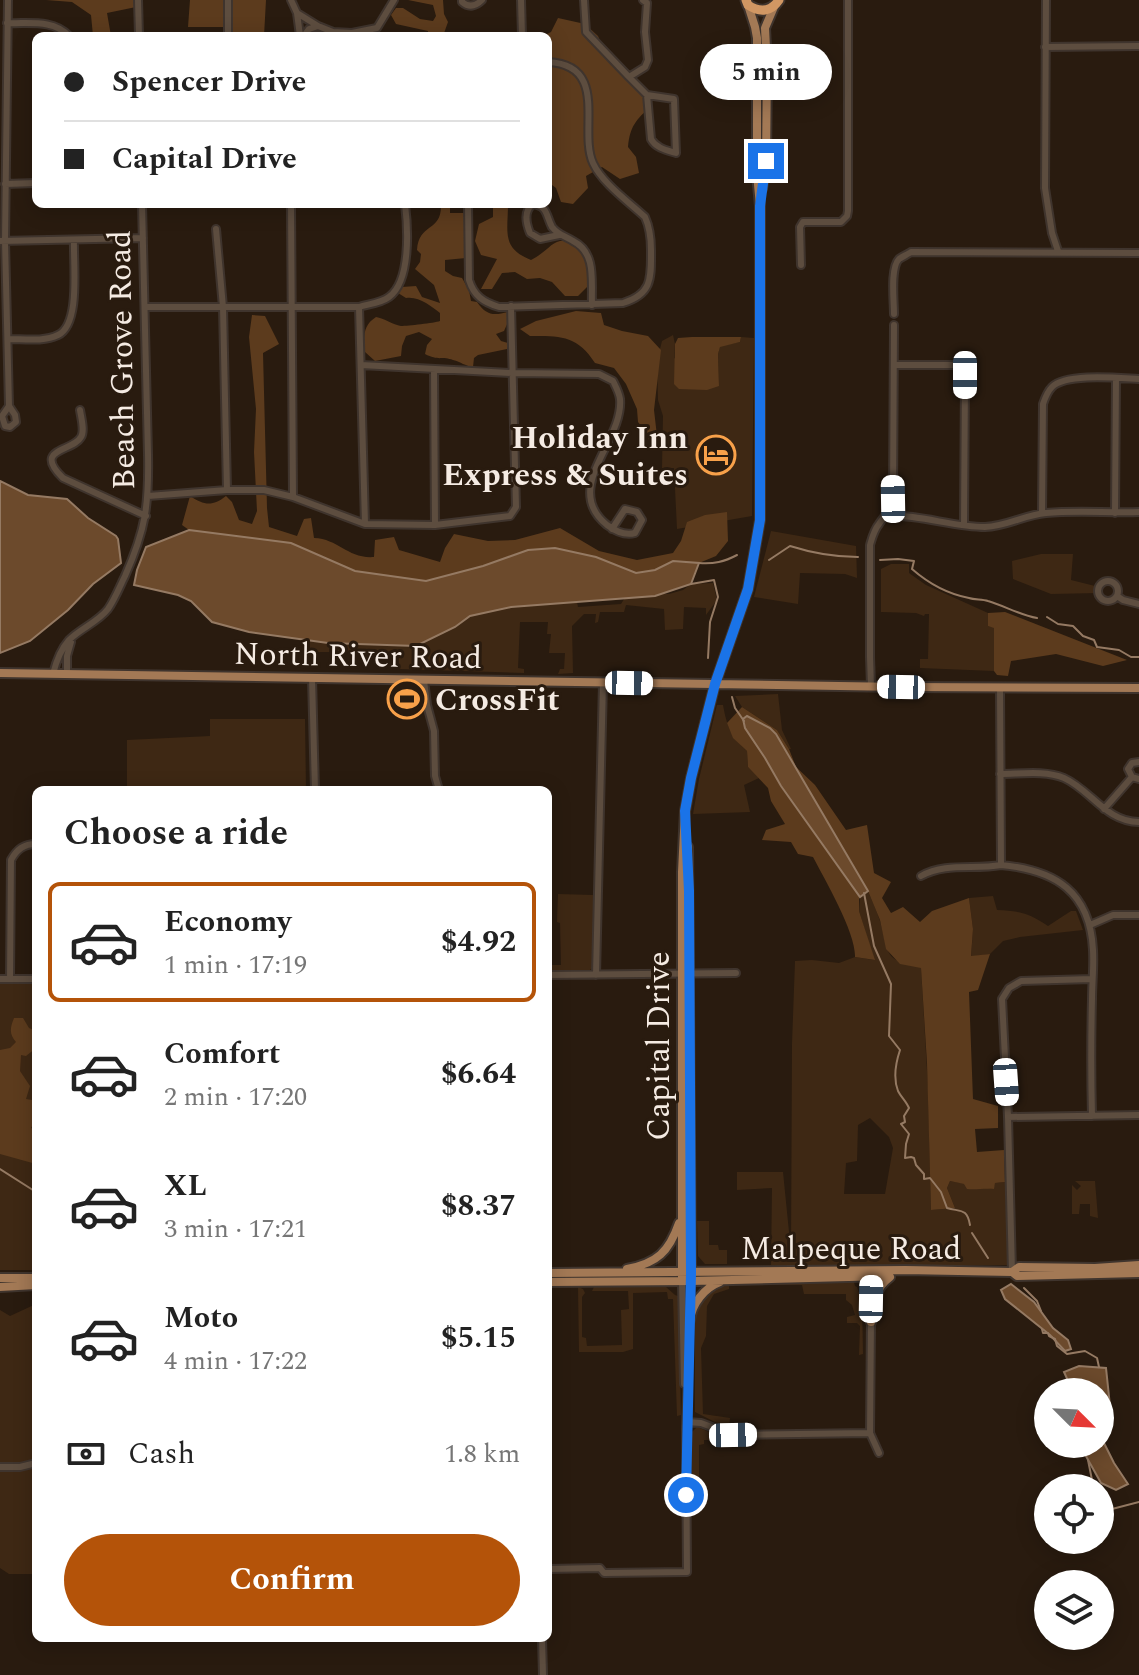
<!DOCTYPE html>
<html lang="en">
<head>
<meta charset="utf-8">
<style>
	:root { --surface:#fff; --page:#f2f2f2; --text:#222; --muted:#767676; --line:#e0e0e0; --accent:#b45309 }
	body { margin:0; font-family:Spectral,serif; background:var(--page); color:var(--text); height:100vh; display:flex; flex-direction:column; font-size:30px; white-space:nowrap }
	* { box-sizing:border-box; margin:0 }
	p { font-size:26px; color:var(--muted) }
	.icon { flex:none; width:44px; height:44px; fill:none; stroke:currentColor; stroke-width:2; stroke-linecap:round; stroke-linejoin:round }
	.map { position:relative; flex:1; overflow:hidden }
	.sheet { position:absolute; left:32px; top:786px; width:520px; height:856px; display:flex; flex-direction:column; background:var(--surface); border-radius:12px; box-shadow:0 4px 20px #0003 }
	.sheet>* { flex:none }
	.banner { position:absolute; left:32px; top:32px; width:520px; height:176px; border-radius:12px; box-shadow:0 4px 20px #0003; display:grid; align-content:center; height:176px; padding:0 32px; background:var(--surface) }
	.needle { width:52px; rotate:114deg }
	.fabs { position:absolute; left:1034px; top:1378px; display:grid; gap:16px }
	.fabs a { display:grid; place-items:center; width:80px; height:80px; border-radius:50%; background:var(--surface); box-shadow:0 4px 20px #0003; font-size:40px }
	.end { position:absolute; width:36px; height:36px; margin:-18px; border:10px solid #1a73e8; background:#fff; box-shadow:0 0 0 4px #fff }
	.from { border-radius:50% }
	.bubble { position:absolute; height:56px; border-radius:28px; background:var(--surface); box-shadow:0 4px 20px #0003; font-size:26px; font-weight:700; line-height:56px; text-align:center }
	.car { position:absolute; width:24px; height:48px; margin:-24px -12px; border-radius:10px; box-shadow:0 0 6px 2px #0007; background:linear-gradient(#fff 24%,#345 0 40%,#fff 0 76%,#345 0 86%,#fff 0) }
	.banner b { display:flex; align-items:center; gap:28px; height:76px; font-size:30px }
	.banner b+b { border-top:2px solid var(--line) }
	.banner i { width:20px; height:20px; background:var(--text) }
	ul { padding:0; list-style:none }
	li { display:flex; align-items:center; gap:24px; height:120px; margin:0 16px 12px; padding:0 16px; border:4px solid transparent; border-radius:12px }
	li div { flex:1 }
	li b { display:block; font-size:30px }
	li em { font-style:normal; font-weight:700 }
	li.active { border-color:var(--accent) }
	li>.icon { width:72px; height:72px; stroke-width:1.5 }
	h2 { padding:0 32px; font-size:36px; line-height:96px }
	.pay { display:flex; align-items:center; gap:20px; height:88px; padding:0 32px; font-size:30px }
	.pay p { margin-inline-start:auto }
	.primary-button { display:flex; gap:16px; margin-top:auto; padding:16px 32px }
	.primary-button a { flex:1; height:92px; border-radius:48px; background:var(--accent); color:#fff; font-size:32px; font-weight:700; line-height:92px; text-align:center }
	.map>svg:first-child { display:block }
</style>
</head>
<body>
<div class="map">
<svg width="1139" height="1675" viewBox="0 0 1139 1675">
	<rect width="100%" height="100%" fill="#291b0f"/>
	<path fill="#3e2814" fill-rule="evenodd" d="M 673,335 L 675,344 L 674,358 L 719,386 L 718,354 L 720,346 L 740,342 L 741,337 L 754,338 L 752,516 L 677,529 L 674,468 L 662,468 L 663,416 L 658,400 L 657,361 L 662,341 Z
		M 771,531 L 856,546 L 857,578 L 845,574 L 800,573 L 798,604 L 754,597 Z
		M 1041,554 L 1073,554 L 1071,580 L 1099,587 L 1099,593 L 1051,594 L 1013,579 L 1012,561 Z
		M 891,564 L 909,564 L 909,573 L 926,585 L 988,613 L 988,626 L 994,627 L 994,671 L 920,668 L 920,659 L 928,659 L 929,614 L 925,614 L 924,616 L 916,613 L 881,612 L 881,569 Z
		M 713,583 L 717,600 L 706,615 L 706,608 L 684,607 L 683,629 L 665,630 L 664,609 L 626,605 L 624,612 L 600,612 L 598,622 L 595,623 L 596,614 L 584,614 L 572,626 L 573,673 L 558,674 L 560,669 L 564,669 L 565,653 L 549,653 L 551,634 L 547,634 L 548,622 L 520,622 L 518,668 L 524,669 L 524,673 L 399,669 L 398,652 L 309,652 L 309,641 L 328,643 L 455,627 L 470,616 L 511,607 L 577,602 L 578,607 L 621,604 L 628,593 L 669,594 L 683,590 L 691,584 Z
		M 778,694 L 782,730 L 791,749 L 789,749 L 777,730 L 742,707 L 735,696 Z
		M 717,705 L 723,705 C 727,727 731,736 747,751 L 748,767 L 759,778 L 744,785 L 750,812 L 693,814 L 699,779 Z
		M 210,719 L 305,719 L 306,790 L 127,790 L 127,740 L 210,736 Z
		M 868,891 C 872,901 877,911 880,921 C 889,953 883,961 921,967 L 928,1088 L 931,1210 L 955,1208 L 947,1188 L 950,1181 L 993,1189 L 995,1183 L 1005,1182 L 1008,1265 L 771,1265 L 772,1188 L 737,1190 L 737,1172 L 783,1172 L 791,1252 L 792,1044 L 795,961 L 812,960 L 839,963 L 855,957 L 874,960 L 859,911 L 860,897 ZM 870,1118 L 889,1137 L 893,1148 L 885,1194 L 844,1194 L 846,1163 L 857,1161 L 858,1125 Z
		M 558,894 L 593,895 L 593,967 L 589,971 L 548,971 L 548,965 L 561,965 L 560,923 L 557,922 Z
		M 993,896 L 997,910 C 1019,911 1029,913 1048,926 L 1071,911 L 1076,911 L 1083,930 L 1020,937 L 1003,941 L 990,954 L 971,957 L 973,929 L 969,898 Z
		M 0,983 L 36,984 L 36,1270 L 0,1270 Z
		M 1075,1181 L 1095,1181 L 1098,1218 L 1090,1216 L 1090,1204 L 1080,1204 L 1079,1214 L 1072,1214 L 1072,1185 L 1077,1190 L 1081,1186 Z
		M 697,1221 L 709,1221 L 709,1245 L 718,1245 L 719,1250 L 727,1250 L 727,1264 L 705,1264 L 698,1256 Z
		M 819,1281 L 854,1282 L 855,1286 L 857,1287 L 862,1301 L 863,1354 L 859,1355 L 860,1326 L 857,1323 L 847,1323 L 847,1317 L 855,1315 L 852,1305 L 846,1300 L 846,1294 L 804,1294 L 802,1285 L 736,1285 L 736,1284 Z
		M 719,1285 L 729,1285 L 729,1289 L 714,1294 L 707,1306 L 706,1336 L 701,1348 L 703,1414 L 730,1418 L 729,1429 L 695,1412 L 695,1312 C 699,1300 709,1291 719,1285 Z
		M 578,1287 L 583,1289 L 585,1293 L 582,1297 L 582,1337 L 586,1338 L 587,1346 L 622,1345 L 621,1310 L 629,1309 L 628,1291 L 592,1291 L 594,1287 L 666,1287 L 675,1295 L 678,1296 L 681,1415 L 677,1416 L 673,1299 L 668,1299 L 667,1292 L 633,1293 L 633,1349 L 623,1352 L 579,1352 Z
		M 36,1304 L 36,1574 L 9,1574 L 0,1568 L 0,1310 L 10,1316 Z
		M 697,1427 L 727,1439 L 730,1443 L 724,1443 L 724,1440 L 704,1440 L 704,1444 L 699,1445 L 699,1489 L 693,1489 L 690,1486 L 689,1435 Z"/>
	<path fill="#5c3b1d" d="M 46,0 L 137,0 L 136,7 L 107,13 L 111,36 L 93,36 L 91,15 L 72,2 Z
		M 190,0 L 266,0 L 264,36 L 231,36 L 231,27 L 188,27 Z
		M 408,0 L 443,0 L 444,14 L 448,22 L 443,36 L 428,36 L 428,31 L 396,24 L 391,15 L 396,8 L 403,8 L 420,19 L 433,21 L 436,16 L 433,5 Z
		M 558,18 L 585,24 L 598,36 L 606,55 L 644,91 L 651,106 C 636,120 630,126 628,147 L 636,157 L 639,173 L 620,179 L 602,167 L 586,176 L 588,188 L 573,204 L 561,202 L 556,188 L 548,182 L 548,36 L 543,36 L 551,32 Z
		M 441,204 L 450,204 L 450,213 L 465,213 L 466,258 L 445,260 L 445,271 L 453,276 L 462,278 L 469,290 L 471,301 L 477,302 C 486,315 493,316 508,312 L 508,322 L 504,331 L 496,334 L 501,341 L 508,343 L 507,349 L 478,355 L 474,358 L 473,367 C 465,366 461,362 453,360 C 443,356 438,361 425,354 L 427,345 L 432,339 L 419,332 L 406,336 L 402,346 L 401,356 L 375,361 L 365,352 C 364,337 362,326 376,317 C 384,318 393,325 401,326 C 408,326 434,323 440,321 L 440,313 C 431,306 419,296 406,298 L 398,293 L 402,287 L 416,286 L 422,297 L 440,303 L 434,285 L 415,269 L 420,262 L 421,254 L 417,250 C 419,222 442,233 441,204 Z
		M 493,204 L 508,204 C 508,232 501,248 531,260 C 556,247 551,233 584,246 L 589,264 L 588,286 L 578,296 L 565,296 L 552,282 L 540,278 L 527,279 L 515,272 L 502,273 L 492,289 L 481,289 L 497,259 L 481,255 L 475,241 L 479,224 L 493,217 Z
		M 576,311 L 601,313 L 604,325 L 622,331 L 648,336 L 661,350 L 654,410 L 657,436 L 650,446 L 648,435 L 638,422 L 637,409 L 626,384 L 614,368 L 595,363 C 577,335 560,336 530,336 L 520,329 L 536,321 Z
		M 252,315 L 265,316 L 279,344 L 263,353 L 267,508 L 269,527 L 297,536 L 304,519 L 311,518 L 314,538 C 339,539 348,559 374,557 L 375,540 L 394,537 L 399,550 L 440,562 L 445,548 L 454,534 L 488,541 L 515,540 L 560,528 L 599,551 L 637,560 L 673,553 L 681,541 L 687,522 L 705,515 L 727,512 L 728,541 L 716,556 L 699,563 L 673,561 L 655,570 L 636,573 L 596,557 L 554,548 L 528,550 L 483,566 L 426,581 L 355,571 L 291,543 L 189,530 L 182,525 L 190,496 C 204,505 212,507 226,496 L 232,502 L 239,520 L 252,524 L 257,511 L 254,452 L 256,409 L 249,337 Z
		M 692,337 L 741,337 L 740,342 L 720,347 L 718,354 L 719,386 L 707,390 L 679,389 L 674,384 L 675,344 L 678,338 Z
		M 1005,612 L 1127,660 L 1103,666 L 1056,654 L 1011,661 L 1008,676 L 997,675 L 994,671 L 994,628 L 988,626 L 988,613 Z
		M 742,707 L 777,730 L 789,749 L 796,767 L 815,785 L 846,830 L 867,825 L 874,873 L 891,882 L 882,898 L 891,913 L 903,907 L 920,922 L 932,911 L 969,898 L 973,929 L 971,956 L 990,954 L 978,990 L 969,992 L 973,1099 L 998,1106 L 998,1128 L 975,1129 L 977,1152 L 1004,1150 L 1005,1182 L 995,1183 L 994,1189 C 984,1188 976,1190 967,1189 L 964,1184 L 950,1181 L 947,1188 L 955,1208 L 931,1210 L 927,1063 L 921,968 L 900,964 L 886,949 L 880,920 L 868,891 L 855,872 L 786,750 L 745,728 L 765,758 L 781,787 L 859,894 L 859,911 L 875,960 L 855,957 C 856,933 825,880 813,857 L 798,854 L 791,842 L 762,840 L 766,830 L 785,824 L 771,801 L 768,788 L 748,767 L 747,751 L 733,738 L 727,723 Z
		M 14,1018 L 23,1018 L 29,1028 L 36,1031 L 36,1048 L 26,1056 L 21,1055 L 20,1071 L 30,1086 L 26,1099 L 32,1100 L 36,1114 L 36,1125 L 31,1127 L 36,1136 L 36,1164 L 0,1154 L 0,1050 L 10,1048 L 16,1042 C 9,1034 10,1028 14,1018 Z"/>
	<path fill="#6c4a2c" stroke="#957a63" stroke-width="2" d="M 0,481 L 28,495 L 67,499 L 88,518 L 116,536 L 118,539 L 121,563 L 93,584 L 68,610 L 30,641 L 0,653 Z
		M 189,530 L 291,543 L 355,571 L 426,581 L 483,566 L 528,550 L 555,548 L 596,557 L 636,573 L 655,570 L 673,561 L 699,563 L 691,584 L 655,596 L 511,607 L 470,616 L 455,627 L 416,646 L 328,643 L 249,632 L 212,622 L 191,601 L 178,595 L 134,585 L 137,570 L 146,547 Z
		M 747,716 L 770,728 L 776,734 L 868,891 L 860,897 L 781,786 L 765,758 L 745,728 L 743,719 Z
		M 1011,1284 L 1034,1302 L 1053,1328 L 1068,1340 L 1071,1349 L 1065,1351 L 1050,1335 L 1005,1299 L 1001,1290 Z
		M 1079,1366 L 1106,1368 L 1110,1406 L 1103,1441 L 1114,1463 L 1128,1484 L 1116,1490 L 1101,1483 L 1082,1449 L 1083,1444 L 1100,1444 L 1100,1392 L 1073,1392 L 1064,1372 Z"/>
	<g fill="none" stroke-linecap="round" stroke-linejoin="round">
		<path stroke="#957a63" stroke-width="2" d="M 769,560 L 790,546 C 812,553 835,557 858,557
			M 880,560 L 898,559 L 914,561 L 912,569 C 928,583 948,594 969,598 C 975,600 982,599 988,601 C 1005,606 1020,615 1037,618
			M 699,563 C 714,564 724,562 737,555
			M 691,584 L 714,580 L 718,597 L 710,622 L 708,658
			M 1047,617 L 1058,624 L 1073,626 L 1083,636 L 1094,640 L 1097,647 L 1119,650 L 1131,657 L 1139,657
			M 732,697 L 735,708 L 744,721
			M 864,893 L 874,946 L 891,984 L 889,1036 L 900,1050 C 896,1062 893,1078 898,1091 C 901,1097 906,1101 909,1108 L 904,1116 L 905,1122 L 901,1124 L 909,1134 L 906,1144 L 905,1158 L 911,1157 L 914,1158 L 916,1165 L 924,1174 L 924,1179 L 930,1178 L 941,1192 L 947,1208 C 961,1212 967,1208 970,1225
			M 0,1169 L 36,1192
			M 972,1233 L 988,1258
			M 1024,1288 L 1037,1301 L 1041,1311
			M 1042,1329 L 1043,1333 L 1048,1333 L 1049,1336 L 1055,1339 L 1057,1346 L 1067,1354 L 1085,1351 L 1097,1358 L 1099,1367
			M 1088,1460 L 1092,1480 L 1099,1488
			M 1100,1498 L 1112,1509 L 1139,1502"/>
		<g stroke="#3f342d" stroke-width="10">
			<path id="minor" d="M 8,0 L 5,241 L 9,406 L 15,415 L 16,422 L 10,427 L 5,426 L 2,416 L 9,406
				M 138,0 L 139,36
				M 228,0 L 228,36
				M 291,0 L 297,13 L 318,26 L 333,32 L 352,33 L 377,28 L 394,0
				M 462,0 L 462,2 C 469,8 476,6 482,0
				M 521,0 L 522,36
				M 584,0 L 586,32 L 629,77 L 645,67 L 648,60 L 645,32 L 647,3 L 643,0
				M 1046,0 L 1045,188 L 1052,233 L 1058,251
				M 297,13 L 300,36
				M 7,23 C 29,24 53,19 69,36
				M 304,36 L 309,29 L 318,26
				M 1045,47 L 1139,46
				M 629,77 L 647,95 L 674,99 L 676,153 C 666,150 656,148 651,139 L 647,95
				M 5,184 L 36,183
				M 291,204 L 293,497
				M 468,204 L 469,280 C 474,296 483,302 499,307 L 623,303 C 653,294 651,277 651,250 C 651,238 650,228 645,217 C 629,202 602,183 593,163 C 578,130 610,65 548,62
				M 216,229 L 223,307 L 227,490
				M 559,235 L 540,239 L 530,233 C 526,223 523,211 533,204 C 548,206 546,216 552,227 C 558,235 565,236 573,241 C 597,253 591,282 592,305
				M 0,241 L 143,238
				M 801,265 L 800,227 L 803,222 L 841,222 L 847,216 L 848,211 L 848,0
				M 145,307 L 359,307 C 369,304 381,303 389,297 C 411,281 408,228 405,204
				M 359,307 L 365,524
				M 894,314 C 894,301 890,268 899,259 C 900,258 910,253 911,252 L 1139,253
				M 8,339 C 24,339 44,342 58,335 C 81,324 73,263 74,240
				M 361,365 L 512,373 L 599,374 L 613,381 C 616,387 619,392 620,399 C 624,441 561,488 607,525 C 615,531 624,536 635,533 L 642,520 L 637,512 L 625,509 L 612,529
				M 894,365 L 955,365 L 960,368 L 965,375 L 964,525
				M 434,369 L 435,525
				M 80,410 C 81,417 85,431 81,437 C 73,452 32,448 63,478 L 146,516
				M 148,496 L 227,490 L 264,490 L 293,497 L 365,524 L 435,525 L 510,516 L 516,507 L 511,306
				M 1042,513 L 1043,404 C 1045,398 1047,392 1052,387 C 1066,373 1118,378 1139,379
				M 1115,513 L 1116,378
				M 887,516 C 918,514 953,527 985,527 C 1008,526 1024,515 1046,513 C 1076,510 1108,513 1139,512
				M1098 591a10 10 0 1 1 20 0a10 10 0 1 1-20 0Z
				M 1117,596 L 1123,600 L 1139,604
				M 53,674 C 56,662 61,649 69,640 C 81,628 98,622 108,609 C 115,599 120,586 125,576 C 146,529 149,504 148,454 L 142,204
				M 67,674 L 67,656 L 71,642
				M 312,678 L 315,790
				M 424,680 L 427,705 L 434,731 L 435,776 L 439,790
				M 871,686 L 870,657 L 870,545 C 872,538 874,530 879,524 C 885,515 891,510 893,499 L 894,325
				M 1000,688 L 1001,865 C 1056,870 1090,892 1093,950 C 1094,967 1092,983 1092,999 C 1091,1038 1091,1078 1092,1116
				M 1139,762 L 1132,763 L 1128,769 L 1132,777 L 1139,779
				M 1000,774 C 1020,774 1045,770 1064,778 C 1091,790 1106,822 1139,822
				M 1104,809 L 1132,777
				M 921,876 C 946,862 974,870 1001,865
				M 1090,925 L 1113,915 L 1139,915
				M 548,975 L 736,973
				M 596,975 L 603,682
				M 0,979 L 36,979
				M 10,979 L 11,860 C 17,849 24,844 36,844
				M 1008,1117 L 1139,1115
				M 1012,1272 L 1008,1117 L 1002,999 L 1009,988 L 1021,981 L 1092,979
				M 682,1281 L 684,1384
				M 871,1304 L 872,1275
				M 871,1319 L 870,1433 L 879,1453
				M 687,1422 L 701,1423 L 733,1435 L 870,1433
				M 0,1467 L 20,1467 L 36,1463
				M 548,1569 L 600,1568 L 604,1573 L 687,1572 L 686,1429 L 691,1281
				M 542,1638 L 543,1675"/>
		</g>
		<g stroke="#3f342d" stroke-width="12">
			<path id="major" d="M 762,189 L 766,161 L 767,67 L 765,28 L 774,7
				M 0,673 L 901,687 L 1139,688
				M 688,847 L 691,1281
				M 627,1269 C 657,1263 669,1252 679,1223
				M 1012,1272 L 1019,1267 L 1095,1268 L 1139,1265
				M 548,1273 L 905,1270 L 1012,1272 L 1017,1276 L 1139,1273
				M 0,1278 L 36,1278
				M 682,1281 L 682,872 L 685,811 L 691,778 L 715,684 L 748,589 L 760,520 L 760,206 L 757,174 L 757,38 L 755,27 L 748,5
				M 548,1282 L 691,1281 L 887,1276
				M 0,1287 L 36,1285
				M 690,1320 C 692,1304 704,1288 720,1282
				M 871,1322 C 873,1303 874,1289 890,1277"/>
		</g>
		<g stroke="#3f342d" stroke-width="13">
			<path id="highway" d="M 746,0 L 748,5 C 760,13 771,12 779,0"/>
		</g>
		<use href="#minor" stroke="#5d4d3f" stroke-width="6"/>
		<use href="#major" stroke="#a37955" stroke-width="8"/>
		<use href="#highway" stroke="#d19763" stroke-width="9"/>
	</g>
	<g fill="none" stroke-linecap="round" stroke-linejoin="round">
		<path stroke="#1a73e8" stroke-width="10" d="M 686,1495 L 691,1273 L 689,891 L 685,811 L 691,778 L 715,684 L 748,589 L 760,520 L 760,206 L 766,161"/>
	</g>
	<defs>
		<g id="hotel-ring" transform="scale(2)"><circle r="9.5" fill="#291b0f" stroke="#f8a14a" stroke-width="1.5"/><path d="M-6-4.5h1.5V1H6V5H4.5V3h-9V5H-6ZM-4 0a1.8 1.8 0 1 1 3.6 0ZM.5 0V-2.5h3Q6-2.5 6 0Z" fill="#f8a14a"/></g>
		<g id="stadium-ring" transform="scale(2)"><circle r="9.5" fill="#291b0f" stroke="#f8a14a" stroke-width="1.5"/><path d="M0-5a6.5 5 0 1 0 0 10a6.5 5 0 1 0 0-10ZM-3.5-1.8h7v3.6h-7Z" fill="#f8a14a"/></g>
	</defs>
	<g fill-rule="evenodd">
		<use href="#hotel-ring" x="716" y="455"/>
		<use href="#stadium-ring" x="407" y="699"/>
	</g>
	<g text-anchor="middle" stroke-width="6" stroke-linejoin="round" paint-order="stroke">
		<g font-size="32" fill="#f5ebe3" stroke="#291b0f">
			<text transform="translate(121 360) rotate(-91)" y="11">Beach Grove Road</text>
			<text transform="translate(358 655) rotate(1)" y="11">North River Road</text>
			<text transform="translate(658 1046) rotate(-90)" y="11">Capital Drive</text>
			<text x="851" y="1259">Malpeque Road</text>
		</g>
		<g font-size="32" font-weight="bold" fill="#f5ebe3" stroke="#291b0f" text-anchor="end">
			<text x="688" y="448">Holiday Inn<tspan x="688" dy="37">Express &amp; Suites</tspan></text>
			<text x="435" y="710" text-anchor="start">CrossFit</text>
		</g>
	</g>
</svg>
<div class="fabs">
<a><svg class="needle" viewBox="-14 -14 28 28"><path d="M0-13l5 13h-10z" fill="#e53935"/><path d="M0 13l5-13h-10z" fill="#767676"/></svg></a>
<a><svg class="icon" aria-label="locate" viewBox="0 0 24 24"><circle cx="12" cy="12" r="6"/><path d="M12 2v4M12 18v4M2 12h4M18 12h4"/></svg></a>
<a><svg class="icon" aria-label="layers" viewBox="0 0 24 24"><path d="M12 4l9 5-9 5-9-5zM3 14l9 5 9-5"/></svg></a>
</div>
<i class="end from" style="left:686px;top:1495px"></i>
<i class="end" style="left:766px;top:161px"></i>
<div class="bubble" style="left:700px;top:44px;width:132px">5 min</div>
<i class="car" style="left:965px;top:375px;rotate:180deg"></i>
<i class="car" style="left:893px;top:499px;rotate:359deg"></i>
<i class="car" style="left:629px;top:683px;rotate:91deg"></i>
<i class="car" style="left:901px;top:687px;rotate:271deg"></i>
<i class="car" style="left:1006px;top:1082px;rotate:176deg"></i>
<i class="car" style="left:871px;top:1299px;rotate:1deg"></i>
<i class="car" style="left:733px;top:1435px;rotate:89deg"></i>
<div class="banner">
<b><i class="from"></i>Spencer Drive</b>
<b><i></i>Capital Drive</b>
</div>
<section class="sheet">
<h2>Choose a ride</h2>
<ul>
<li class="active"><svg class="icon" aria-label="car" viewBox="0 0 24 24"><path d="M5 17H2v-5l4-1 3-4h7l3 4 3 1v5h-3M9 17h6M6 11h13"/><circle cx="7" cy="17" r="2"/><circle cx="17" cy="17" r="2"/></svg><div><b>Economy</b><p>1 min · 17:19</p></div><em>$4.92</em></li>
<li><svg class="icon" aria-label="car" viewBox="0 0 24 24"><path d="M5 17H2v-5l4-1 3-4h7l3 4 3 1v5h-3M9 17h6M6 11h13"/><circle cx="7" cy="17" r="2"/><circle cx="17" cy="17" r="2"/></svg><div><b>Comfort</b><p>2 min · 17:20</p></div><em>$6.64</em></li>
<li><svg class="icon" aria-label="car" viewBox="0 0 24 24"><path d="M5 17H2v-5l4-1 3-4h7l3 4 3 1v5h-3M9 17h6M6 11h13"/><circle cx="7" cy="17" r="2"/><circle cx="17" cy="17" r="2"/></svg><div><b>XL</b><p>3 min · 17:21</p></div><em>$8.37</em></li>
<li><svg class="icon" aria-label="car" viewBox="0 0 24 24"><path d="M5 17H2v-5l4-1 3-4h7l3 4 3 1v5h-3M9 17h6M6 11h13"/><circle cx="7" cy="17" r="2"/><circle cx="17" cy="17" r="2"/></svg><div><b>Moto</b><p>4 min · 17:22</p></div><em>$5.15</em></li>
</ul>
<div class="pay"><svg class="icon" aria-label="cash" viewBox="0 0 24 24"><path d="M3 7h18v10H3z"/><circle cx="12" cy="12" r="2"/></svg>Cash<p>1.8 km</p></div>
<div class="primary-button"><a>Confirm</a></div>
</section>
</div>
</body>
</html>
